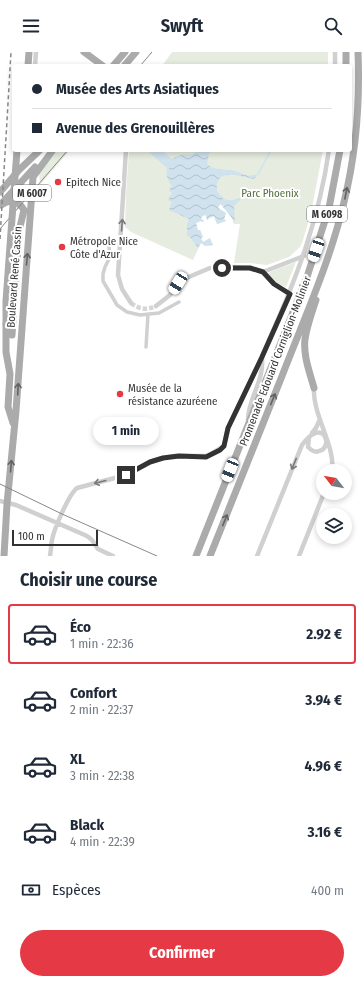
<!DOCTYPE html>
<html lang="fr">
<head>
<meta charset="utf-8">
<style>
	:root { --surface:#fff; --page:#f2f2f3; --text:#1f2937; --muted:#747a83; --line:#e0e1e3; --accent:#e63946 }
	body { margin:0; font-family:"Fira Sans Condensed",sans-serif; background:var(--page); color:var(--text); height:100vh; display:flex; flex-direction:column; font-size:15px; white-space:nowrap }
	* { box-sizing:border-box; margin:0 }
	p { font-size:13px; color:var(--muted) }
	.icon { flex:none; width:22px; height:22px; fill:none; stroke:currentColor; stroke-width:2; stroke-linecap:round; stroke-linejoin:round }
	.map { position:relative; height:504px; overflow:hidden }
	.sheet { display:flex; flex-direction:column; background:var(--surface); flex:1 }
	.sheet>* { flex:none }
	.guide { position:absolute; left:12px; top:12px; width:340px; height:88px; border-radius:4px; box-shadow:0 2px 6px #0003; display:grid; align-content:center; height:88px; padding:0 20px; background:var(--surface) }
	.needle { width:26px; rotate:301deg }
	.fabs { position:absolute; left:316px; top:412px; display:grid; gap:8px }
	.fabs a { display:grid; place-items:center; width:36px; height:36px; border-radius:50%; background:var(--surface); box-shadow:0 2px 6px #0003; font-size:20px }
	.scale { position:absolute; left:12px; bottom:10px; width:86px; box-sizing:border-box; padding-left:4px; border:2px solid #333; border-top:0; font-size:11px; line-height:14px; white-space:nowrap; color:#333; -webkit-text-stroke:3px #fff; paint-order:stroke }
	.end { position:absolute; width:18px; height:18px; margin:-9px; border:5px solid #333; background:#fff; box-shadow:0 0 0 2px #fff }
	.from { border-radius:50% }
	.bubble { position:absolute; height:28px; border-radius:14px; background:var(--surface); box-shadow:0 2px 6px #0003; font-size:13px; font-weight:700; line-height:28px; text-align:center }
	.car { position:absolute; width:12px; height:24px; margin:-12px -6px; border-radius:5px; box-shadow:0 0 3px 1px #0007; background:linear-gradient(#fff 24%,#345 0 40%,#fff 0 76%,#345 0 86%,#fff 0) }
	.guide b { display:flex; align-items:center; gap:14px; height:38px; font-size:15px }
	.guide b+b { border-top:1px solid var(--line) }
	.guide i { width:10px; height:10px; background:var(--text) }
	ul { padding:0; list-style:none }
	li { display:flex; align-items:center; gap:12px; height:60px; margin:0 8px 6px; padding:0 12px; border:2px solid transparent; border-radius:4px }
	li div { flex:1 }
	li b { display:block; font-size:15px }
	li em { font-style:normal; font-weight:700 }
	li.on { border-color:var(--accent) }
	li>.icon { width:36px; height:36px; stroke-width:1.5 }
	h2 { padding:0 20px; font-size:18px; line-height:48px }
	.pay { display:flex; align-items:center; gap:10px; height:44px; padding:0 20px; font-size:15px }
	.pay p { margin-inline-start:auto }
	.primary-button { display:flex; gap:8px; margin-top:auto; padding:8px 20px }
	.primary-button a { flex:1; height:46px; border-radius:24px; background:var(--accent); color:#fff; font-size:16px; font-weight:700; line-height:46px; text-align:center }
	header { display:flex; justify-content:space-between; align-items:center; height:52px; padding:0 20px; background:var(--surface); font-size:18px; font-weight:700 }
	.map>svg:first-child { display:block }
</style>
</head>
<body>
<header><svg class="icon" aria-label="menu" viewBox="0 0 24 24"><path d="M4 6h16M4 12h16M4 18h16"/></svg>Swyft<svg class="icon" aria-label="search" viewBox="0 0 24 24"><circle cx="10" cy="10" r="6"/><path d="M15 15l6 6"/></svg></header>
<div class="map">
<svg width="364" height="504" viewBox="0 0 364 504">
	<defs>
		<pattern id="water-waves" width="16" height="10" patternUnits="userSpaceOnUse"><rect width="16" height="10" fill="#cfe2ee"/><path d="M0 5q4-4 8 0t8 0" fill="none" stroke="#b2c2cd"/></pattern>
	</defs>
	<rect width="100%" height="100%" fill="#fff"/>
	<path fill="#e6ecdf" d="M 172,0 L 328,0 L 328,14 L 162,14 Z
		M 58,98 L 70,98 L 40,133 L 39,120 Z
		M 129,98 L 323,98 L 311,161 L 303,188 L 300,195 L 289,205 L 267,213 L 250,211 L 234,211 L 240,172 L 234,172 L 231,164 L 220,152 L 218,156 L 226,161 L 224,167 L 226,169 L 217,172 L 214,164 L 207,168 L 206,165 L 207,164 L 204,163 L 201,166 L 204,169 L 202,170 L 201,169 L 196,171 L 198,178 L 200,178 L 203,185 L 201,186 L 203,190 L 201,191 L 193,208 L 131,180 L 125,175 L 126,143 Z
		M 296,210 L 286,235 L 276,231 L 267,222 L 270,220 Z"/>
	<path fill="url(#water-waves)" d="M 197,98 L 217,98 L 209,101 L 207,112 C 215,119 222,117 231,118 C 244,120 243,127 258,122 L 254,127 C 241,125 214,114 217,139 L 224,147 C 233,150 240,147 247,141 L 234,154 L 235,170 L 223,155 L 224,154 L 220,152 L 218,156 L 226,161 L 224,167 L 226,169 L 217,172 L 214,164 L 208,166 L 208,168 L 207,168 L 206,163 L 202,164 L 201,167 L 202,167 L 204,169 L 202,170 L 201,169 L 196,171 L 198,178 L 200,178 L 203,185 L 201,186 L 203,190 L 210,186 L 213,193 L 205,194 L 201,191 L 198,196 L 189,184 L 187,185 L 187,172 L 189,167 L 169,158 L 172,150 L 168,148 L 172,141 L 169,138 L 172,134 C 159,118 171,99 192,103 Z"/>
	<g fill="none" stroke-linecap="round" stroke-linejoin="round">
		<path stroke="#cfe2ee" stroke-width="1.5" d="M 258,122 L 271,98"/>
		<path stroke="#cfe2ee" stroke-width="10" d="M 154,98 L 169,111"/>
		<path stroke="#d6d6d6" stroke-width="4.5" stroke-dasharray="4.5 2" stroke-linecap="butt" d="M 131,251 C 140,258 146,258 156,254"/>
		<path stroke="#d0d0d0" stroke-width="3.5" d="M 109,195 L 110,205 L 105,215 L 103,222 L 103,229 L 117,253 L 127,260 L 140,263 L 159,261 L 179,250
			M 146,295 L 148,262"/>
		<path stroke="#d0d0d0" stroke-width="4.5" d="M 335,0 L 335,14
			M 35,14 L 36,0
			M 126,98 L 118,223 L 122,237 L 131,251
			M 263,220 L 304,204
			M 156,254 L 170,243 L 178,231 L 184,227 L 210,216 L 234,215 L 250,216 L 263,220 L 274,232 L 290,242
			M 314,336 C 312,362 336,395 332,419
			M 248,368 C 248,346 264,331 262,306
			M 312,381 L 316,376 L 320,367
			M 0,449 L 16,453 L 87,484 L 92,488 L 98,497 L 113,504
			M 50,504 C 51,499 51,493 52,488 C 54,477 69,442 77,436 L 126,423 L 150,410 L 163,406 L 174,404 L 208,404 L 224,394 L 228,376 C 243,347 256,318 269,288 C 297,225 319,167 329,98
			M 257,504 L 302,393 C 324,363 334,396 319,399 C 315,401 311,398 308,395 L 309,385
			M 299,504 L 324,441"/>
		<path stroke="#ababab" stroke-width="7" d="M 84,0 L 103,14
			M 346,0 L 346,14
			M 28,14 L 29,0
			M 113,14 L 125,0
			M 124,14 L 136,0
			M 0,140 L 19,118 L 40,98
			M 2,151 L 35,115
			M 1,153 C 10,147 18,148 24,158 L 19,179 L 12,283
			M 6,272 L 6,300 L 10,322 L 8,355 L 13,371
			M 314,336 C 310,321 303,304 305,287 C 307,274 312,260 316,248
			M 4,504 L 7,452 L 16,359 L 33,125 L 53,98
			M 196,504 L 307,225 L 329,156 L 340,98
			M 210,504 C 234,444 258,384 282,324 C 304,267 330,210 344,150 C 356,102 360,50 358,0"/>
		<path stroke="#888" stroke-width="1" d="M 140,14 L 152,0
			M 0,177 L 68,98
			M 0,432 L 62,462 L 157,504"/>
		<path stroke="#888" stroke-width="1.5" stroke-dasharray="4 3" stroke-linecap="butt" d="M 0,187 L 11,0"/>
		<path stroke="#ababab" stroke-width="7" d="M 6,272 L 6,249 L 17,98"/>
	</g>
	<defs><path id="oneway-shaft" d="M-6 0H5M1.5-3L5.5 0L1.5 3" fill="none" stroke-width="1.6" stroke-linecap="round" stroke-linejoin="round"/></defs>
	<g stroke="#636363">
		<use href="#oneway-shaft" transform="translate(346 141) rotate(-79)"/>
		<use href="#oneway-shaft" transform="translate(27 207) rotate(-85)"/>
		<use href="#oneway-shaft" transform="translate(18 337) rotate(-87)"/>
		<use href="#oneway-shaft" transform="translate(273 347) rotate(-68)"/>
		<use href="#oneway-shaft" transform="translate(11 414) rotate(-85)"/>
		<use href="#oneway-shaft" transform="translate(225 468) rotate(-68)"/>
	</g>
	<g stroke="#7a7a7a">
		<use href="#oneway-shaft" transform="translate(122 173) rotate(-86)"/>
		<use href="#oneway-shaft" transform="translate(294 412) rotate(112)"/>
		<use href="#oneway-shaft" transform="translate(100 430) rotate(166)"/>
	</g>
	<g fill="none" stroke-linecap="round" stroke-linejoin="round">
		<path stroke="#333" stroke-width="5" d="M 126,423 L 150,410 L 163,406 L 179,404 L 206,405 L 220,398 L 224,394 L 228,376 L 262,305 L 290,242 L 274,232 L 263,220 L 250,216 L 222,216"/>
	</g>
	<g fill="#e63946" stroke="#fff" stroke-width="1.5">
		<circle cx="58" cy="130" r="4"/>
		<circle cx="62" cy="195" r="4"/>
		<circle cx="120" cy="342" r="4"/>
	</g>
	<g text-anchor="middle" stroke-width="4" stroke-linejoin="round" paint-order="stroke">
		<g fill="#fff" stroke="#707070" stroke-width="1">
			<rect x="13" y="133" width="38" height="16" rx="3"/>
			<rect x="307" y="154" width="40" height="16" rx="3"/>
		</g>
		<g font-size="10" font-weight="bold" fill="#333">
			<text x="32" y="145">M 6007</text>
			<text x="327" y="166">M 6098</text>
		</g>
		<g font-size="11" fill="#333" stroke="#fff" text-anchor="start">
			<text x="66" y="134">Epitech Nice</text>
			<text x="70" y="193">Métropole Nice<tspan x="70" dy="13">Côte d'Azur</tspan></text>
			<text x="128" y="340">Musée de la<tspan x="128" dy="13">résistance azuréene</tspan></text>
		</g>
		<g font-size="11" fill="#56703f" stroke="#fff">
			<text x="270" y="145">Parc Phoenix</text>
		</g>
		<g font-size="11" fill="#333" stroke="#fff">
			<text transform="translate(14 225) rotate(-86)" y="4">Boulevard René Cassin</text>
			<text transform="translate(275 309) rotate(-69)" y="4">Promenade Edouard Corniglion-Molinier</text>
		</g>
	</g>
</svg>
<div class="fabs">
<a><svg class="needle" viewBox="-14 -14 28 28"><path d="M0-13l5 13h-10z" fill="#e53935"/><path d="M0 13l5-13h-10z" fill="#747a83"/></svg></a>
<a><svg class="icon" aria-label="layers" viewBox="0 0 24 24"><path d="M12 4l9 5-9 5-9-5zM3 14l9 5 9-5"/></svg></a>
</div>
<div class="scale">100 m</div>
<i class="end from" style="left:222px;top:216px"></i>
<i class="end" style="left:126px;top:423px"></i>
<div class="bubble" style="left:93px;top:365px;width:66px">1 min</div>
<i class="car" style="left:316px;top:198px;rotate:199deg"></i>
<i class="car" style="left:178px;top:231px;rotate:212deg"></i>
<i class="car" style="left:230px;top:418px;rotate:202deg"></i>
<div class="guide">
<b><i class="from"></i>Musée des Arts Asiatiques</b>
<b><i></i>Avenue des Grenouillères</b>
</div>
</div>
<section class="sheet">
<h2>Choisir une course</h2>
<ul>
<li class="on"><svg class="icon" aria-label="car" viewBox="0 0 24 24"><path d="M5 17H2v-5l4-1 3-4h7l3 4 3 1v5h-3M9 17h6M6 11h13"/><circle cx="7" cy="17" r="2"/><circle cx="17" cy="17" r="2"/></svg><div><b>Éco</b><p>1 min · 22:36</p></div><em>2.92 €</em></li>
<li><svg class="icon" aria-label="car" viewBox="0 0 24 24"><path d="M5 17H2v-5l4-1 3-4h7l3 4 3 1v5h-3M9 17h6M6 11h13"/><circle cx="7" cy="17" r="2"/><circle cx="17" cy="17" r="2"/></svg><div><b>Confort</b><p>2 min · 22:37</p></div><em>3.94 €</em></li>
<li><svg class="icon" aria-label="car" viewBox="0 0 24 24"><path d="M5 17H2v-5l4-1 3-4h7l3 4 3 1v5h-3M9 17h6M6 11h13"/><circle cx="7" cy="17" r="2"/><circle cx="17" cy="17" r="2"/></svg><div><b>XL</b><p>3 min · 22:38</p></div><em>4.96 €</em></li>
<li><svg class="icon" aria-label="car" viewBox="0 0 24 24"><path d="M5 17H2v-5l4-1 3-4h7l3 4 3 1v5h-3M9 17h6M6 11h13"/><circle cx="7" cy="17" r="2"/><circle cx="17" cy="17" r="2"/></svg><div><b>Black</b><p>4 min · 22:39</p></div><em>3.16 €</em></li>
</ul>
<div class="pay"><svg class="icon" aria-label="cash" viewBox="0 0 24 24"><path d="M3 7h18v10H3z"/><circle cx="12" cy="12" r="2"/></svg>Espèces<p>400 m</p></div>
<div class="primary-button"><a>Confirmer</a></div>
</section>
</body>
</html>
